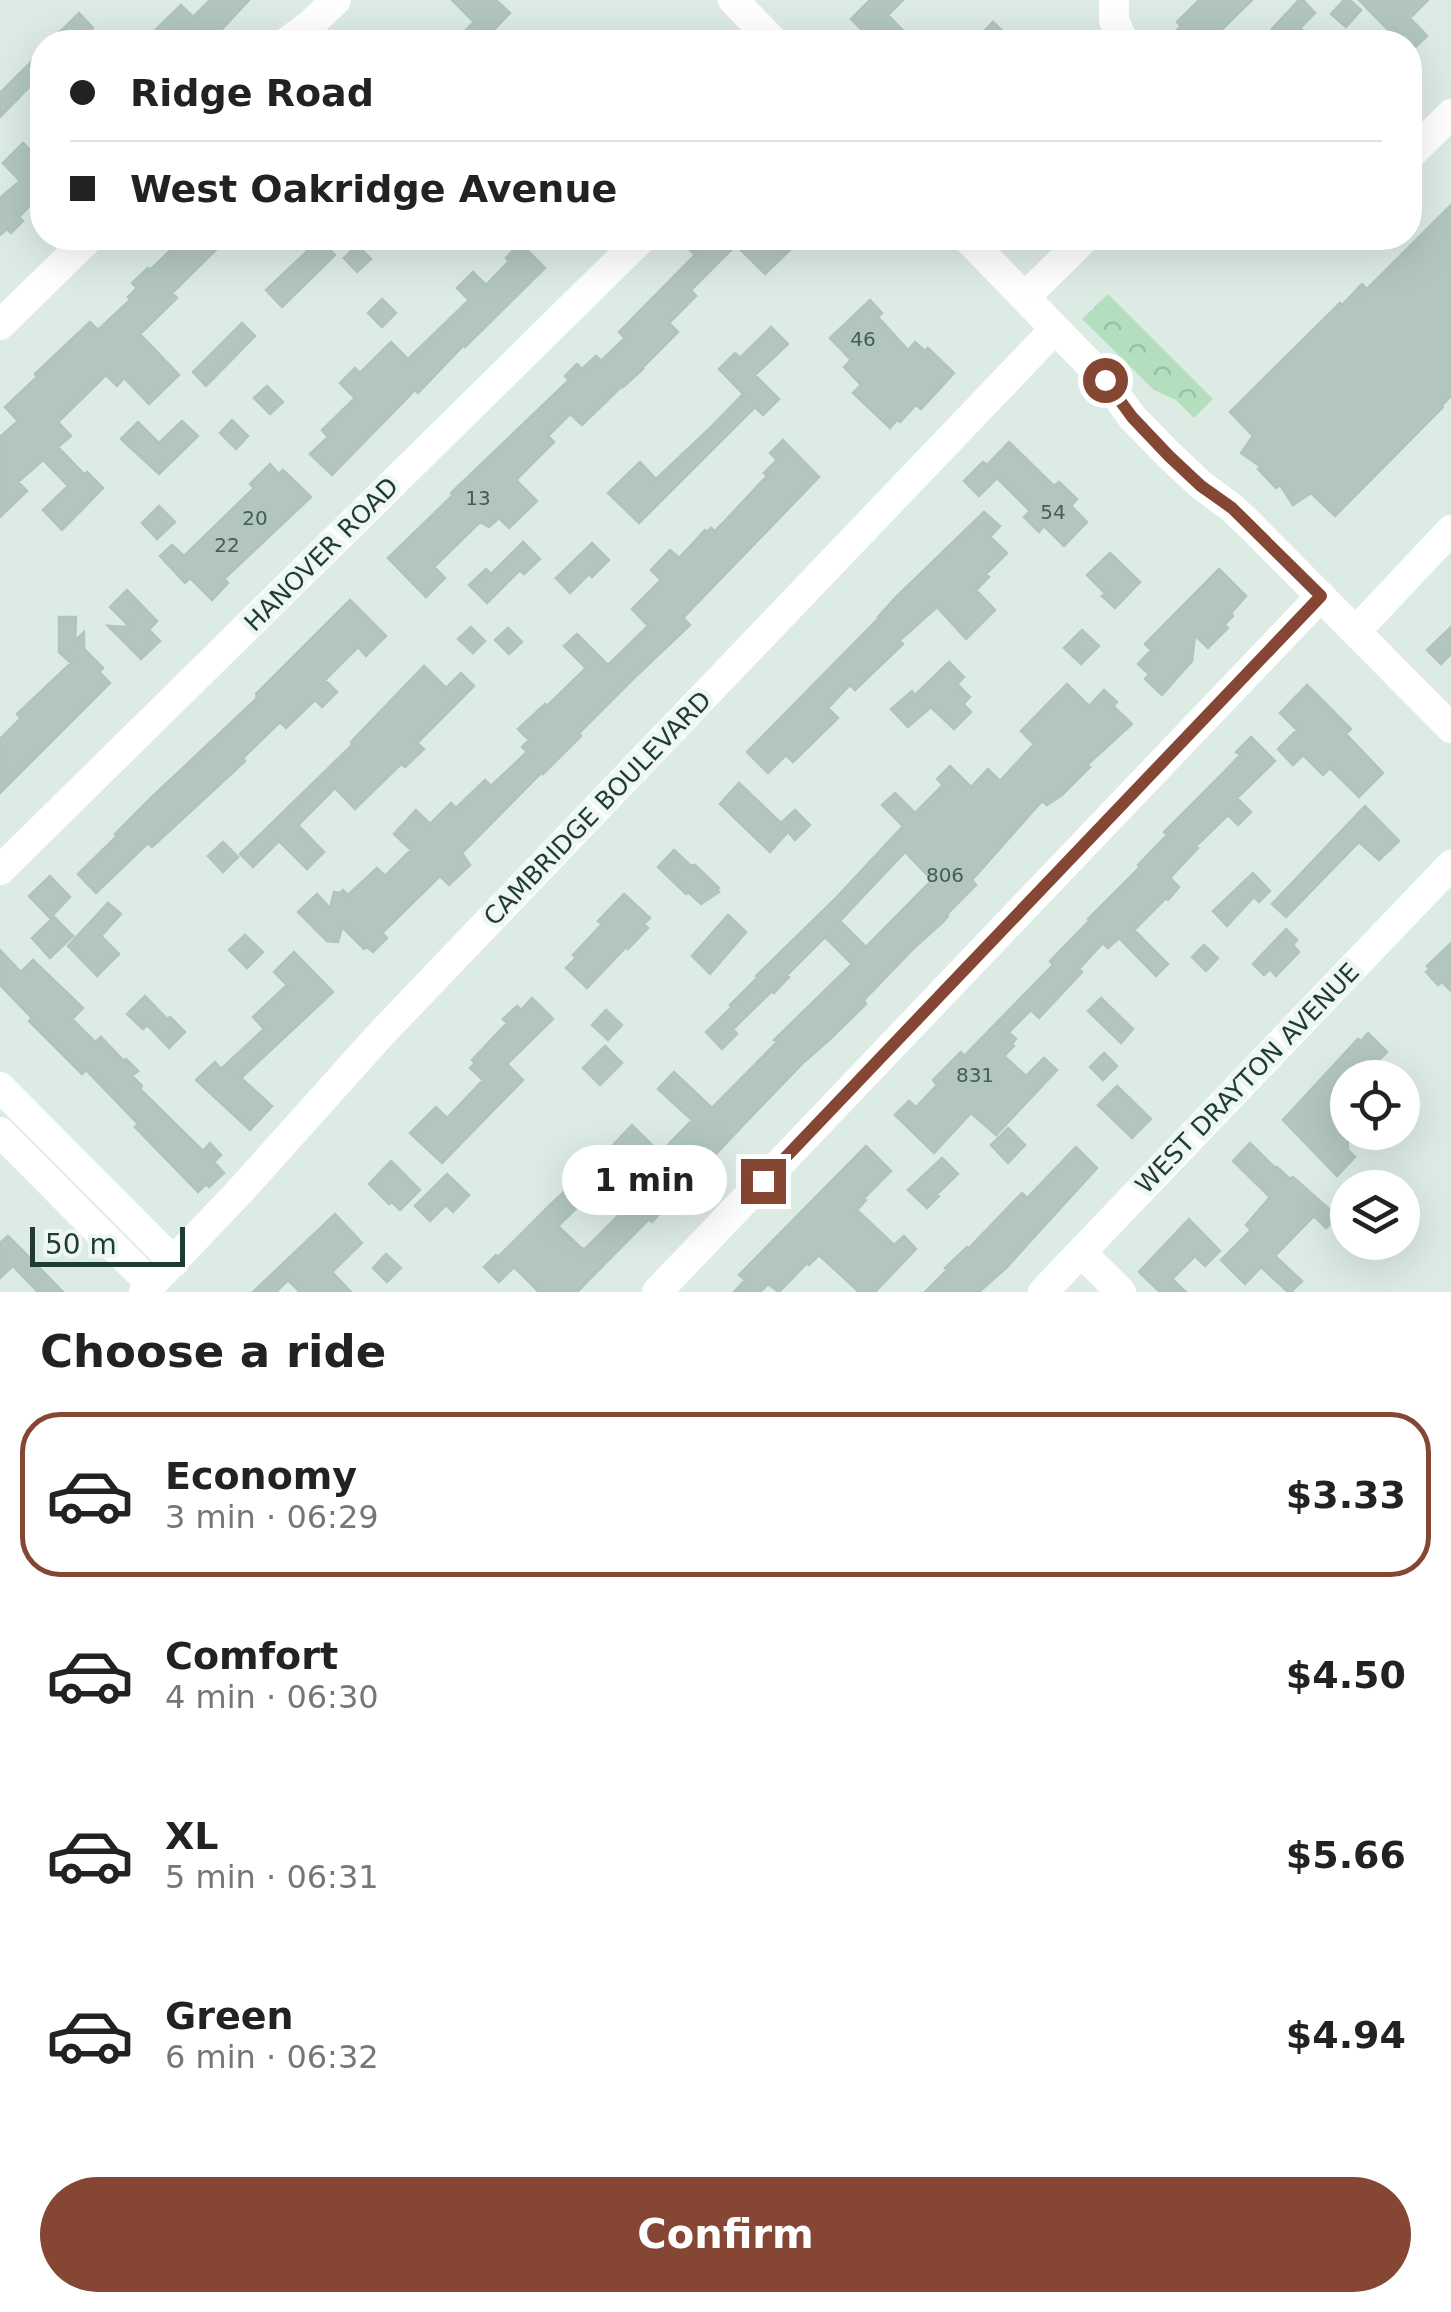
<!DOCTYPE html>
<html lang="en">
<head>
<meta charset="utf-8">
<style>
	:root { --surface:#fff; --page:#f2f2f2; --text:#222; --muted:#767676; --line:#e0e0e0; --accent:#854633 }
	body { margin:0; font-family:"DejaVu Sans",sans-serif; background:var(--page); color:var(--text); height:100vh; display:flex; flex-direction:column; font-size:38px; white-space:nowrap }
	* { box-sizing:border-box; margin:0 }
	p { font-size:32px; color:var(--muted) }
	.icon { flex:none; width:55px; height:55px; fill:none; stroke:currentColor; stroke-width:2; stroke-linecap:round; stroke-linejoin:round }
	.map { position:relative; height:1292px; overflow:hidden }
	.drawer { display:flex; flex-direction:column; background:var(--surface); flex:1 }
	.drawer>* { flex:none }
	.guide { position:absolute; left:30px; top:30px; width:1392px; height:220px; border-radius:40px; box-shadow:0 10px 40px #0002; display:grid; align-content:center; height:220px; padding:0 40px; background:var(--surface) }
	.tools { position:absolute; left:1330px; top:1060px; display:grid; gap:20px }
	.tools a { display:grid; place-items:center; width:90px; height:90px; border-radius:50%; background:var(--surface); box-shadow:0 10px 40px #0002; font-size:50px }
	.scale { position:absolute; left:30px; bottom:25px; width:155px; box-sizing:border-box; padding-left:10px; border:5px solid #1e3c33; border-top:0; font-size:28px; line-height:35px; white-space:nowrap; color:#1e3c33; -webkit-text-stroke:8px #eef7f2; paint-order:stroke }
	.end { position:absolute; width:45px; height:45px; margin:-22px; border:12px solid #854633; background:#fff; box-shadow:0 0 0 5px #fff }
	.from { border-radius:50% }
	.bubble { position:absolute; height:70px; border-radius:35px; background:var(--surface); box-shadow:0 10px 40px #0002; font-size:32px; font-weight:700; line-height:70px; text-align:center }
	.guide b { display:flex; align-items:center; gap:35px; height:95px; font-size:38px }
	.guide b+b { border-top:2px solid var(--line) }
	.guide i { width:25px; height:25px; background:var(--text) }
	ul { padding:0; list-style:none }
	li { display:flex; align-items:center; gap:30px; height:165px; margin:0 20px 15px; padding:0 20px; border:5px solid transparent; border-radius:40px }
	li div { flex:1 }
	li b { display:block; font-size:38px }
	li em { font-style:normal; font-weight:700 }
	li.current { border-color:var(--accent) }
	li>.icon { width:90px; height:90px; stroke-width:1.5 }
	h2 { padding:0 40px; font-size:45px; line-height:120px }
	.button { display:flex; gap:20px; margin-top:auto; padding:20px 40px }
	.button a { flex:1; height:115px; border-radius:60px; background:var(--accent); color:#fff; font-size:40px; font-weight:700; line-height:115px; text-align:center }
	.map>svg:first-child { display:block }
</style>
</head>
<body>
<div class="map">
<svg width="1451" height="1292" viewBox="0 0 1451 1292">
	<defs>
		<pattern id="park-crowns" width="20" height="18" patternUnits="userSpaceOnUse" patternTransform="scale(2.5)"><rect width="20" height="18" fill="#b4dfbf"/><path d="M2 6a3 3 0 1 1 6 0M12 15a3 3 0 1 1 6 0" fill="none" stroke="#9ac0a5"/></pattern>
	</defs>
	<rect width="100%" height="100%" fill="#ddebe5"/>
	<path fill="url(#park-crowns)" d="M 1108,294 L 1213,399 L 1194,418 L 1176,400 L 1154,390 L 1082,319 Z"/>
	<path fill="#b2c6be" stroke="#afc5bc" stroke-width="2.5" fill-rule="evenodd" d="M 210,0 L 249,0 L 210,42 L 143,42 L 181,5 L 193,17 Z
		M 452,0 L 496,0 L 510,13 L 488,36 L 485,33 L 476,42 L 465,31 L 474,22 Z
		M 870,0 L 903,0 L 888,15 L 914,42 L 874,42 L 851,19 Z
		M 1199,0 L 1252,0 L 1209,42 L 1190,42 L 1177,30 L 1181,26 L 1177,22 Z
		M 1299,0 L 1303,0 L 1315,13 L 1300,28 L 1314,42 L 1286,42 L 1272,29 Z
		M 1344,0 L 1350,0 L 1361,10 L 1346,27 L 1331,14 Z
		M 1359,0 L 1428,0 L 1410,18 L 1427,36 L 1410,52 L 1410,42 L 1378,42 L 1389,31 Z
		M 79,13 L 93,28 L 78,42 L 69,42 L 59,33 Z
		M 993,22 L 1014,42 L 973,42 Z
		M 42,51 L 42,74 L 0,117 L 0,93 Z
		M 23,143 L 42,162 L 42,193 L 19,217 L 23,221 L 11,233 L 7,229 L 0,235 L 0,198 L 20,181 L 3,163 Z
		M 1451,205 L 1451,396 L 1442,405 L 1443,407 L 1335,516 L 1311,493 L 1293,505 L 1280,485 L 1276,488 L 1258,469 L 1261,467 L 1241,453 L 1253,436 L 1230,412 L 1340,303 L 1342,305 L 1362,284 L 1367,289 Z
		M 183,238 L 228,238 L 172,293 L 177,298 L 140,334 L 179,375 L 149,404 L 124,378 L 117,386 L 106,375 L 58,422 L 71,436 L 58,447 L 85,475 L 87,472 L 103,488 L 62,530 L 43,510 L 68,486 L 43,460 L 18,482 L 27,491 L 0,517 L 0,437 L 18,421 L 5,407 L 37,377 L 35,374 L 90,322 L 98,330 L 130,300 L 128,297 L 137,288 L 132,283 L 148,268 L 150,270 Z
		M 678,238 L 783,238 L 793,247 L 765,274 L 736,245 L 691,290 L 696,296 L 669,323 L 678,332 L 642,368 L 643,369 L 623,387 L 622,386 L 582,425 L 570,414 L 548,436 L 554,442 L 516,480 L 537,501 L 509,528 L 499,518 L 489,527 L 480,522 L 434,567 L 445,578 L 426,597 L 388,558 L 453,495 L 451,493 L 569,380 L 565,376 L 577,364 L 582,369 L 596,356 L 601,361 L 625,338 L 619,332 L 695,255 Z
		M 320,239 L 335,255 L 282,307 L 266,290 Z
		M 520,243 L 545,268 L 465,347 L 463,346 L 418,393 L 415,390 L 332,475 L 310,454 L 328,437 L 322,430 L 355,398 L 340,383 L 355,368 L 360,373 L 391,342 L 408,359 L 469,300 L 457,288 L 473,272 L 486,285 L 509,261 L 506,258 Z
		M 357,245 L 371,259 L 357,272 L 344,258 Z
		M 382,299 L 396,313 L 382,327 L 368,313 Z
		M 870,300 L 882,313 L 878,317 L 908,350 L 915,342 L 925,351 L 928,348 L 954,373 L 921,409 L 916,405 L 900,422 L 897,420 L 890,428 L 853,393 L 861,385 L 844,367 L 851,360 L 830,338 Z
		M 242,323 L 255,336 L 206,386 L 193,372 Z
		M 771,327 L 788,344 L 755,375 L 779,399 L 763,415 L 755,407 L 639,523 L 608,493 L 640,462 L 656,479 L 708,430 L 743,394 L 719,369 L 735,353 L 740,358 Z
		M 267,386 L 283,402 L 270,414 L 254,398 Z
		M 232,420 L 248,436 L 236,449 L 220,433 Z
		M 182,421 L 198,436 L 159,474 L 121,439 L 138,422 L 159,443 Z
		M 783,440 L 819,477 L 683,618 L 690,625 L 633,679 L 579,733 L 581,736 L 543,774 L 542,772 L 462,853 L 470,865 L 449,885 L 440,876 L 382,933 L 387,938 L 373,952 L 367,947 L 364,949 L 342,927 L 338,942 L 327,941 L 298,912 L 317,894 L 330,908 L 334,892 L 340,893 L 343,890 L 348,895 L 377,868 L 385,876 L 411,850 L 394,834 L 416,810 L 430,824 L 451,803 L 456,808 L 485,780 L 491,786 L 527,752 L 522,747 L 529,740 L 518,729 L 545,704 L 547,706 L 586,668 L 564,646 L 577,634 L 608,665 L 648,626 L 632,609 L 661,580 L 651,570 L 670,550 L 679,558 L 705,530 L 707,532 L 711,528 L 715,531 L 722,524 L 767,476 L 764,473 L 777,460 L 770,453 Z
		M 1009,442 L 1054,486 L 1059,482 L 1077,499 L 1071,506 L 1087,522 L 1064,546 L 1044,526 L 1039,532 L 1024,517 L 1030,511 L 997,478 L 979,496 L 964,481 L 983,462 L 987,465 Z
		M 270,464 L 279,474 L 283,470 L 311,497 L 224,579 L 228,583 L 212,600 L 190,578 L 185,583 L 160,556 L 172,545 L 184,556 L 254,488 L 250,484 Z
		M 159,506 L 175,522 L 157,539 L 142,523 Z
		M 984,512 L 1000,526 L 990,537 L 1007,553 L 986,574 L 989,577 L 976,590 L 995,610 L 966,639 L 937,607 L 899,641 L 903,644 L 855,690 L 850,685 L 828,708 L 838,718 L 793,762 L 786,755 L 768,773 L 747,752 L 879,618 L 878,617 L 896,597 Z
		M 523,542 L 540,559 L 524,574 L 520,570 L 487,603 L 469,585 L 486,569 L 491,574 Z
		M 592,543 L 609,560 L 592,577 L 589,574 L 570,593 L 556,578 Z
		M 1110,553 L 1140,582 L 1115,608 L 1102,596 L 1105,593 L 1087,575 Z
		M 1219,569 L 1246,596 L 1231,613 L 1233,616 L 1224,625 L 1228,628 L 1208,648 L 1195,635 L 1192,661 L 1162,695 L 1145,679 L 1149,674 L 1138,664 L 1151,650 L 1145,644 Z
		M 127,590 L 157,621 L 149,630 L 160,641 L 141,659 L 108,626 L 130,627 L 110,607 Z
		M 350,600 L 386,636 L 366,656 L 358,647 L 325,680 L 337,692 L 322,707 L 315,700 L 286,728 L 280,722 L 243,758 L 245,761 L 230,775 L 152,847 L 148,843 L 96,893 L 78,874 L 117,836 L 115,834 L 153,796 L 255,700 L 257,696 L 256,694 Z
		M 59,617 L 76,617 L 75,641 L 84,632 L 84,649 L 103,668 L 99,672 L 110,683 L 0,793 L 0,739 L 21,718 L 17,714 L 71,663 L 59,652 Z
		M 471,627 L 485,641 L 473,653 L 458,639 Z
		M 1451,627 L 1451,654 L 1441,664 L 1427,650 Z
		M 508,628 L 522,642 L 509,654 L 495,640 Z
		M 1082,630 L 1099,646 L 1081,664 L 1064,648 Z
		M 949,662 L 964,677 L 957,684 L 970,697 L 963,704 L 971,712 L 954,729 L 931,707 L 908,727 L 891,709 L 912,691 L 915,695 Z
		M 424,666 L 446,688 L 461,673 L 474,686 L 417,743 L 424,749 L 405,767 L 401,764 L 355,809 L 335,788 L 298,825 L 324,852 L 307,869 L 279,841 L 253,867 L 240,854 L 353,744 L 351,742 Z
		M 1067,684 L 1089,706 L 1104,690 L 1117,702 L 1113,706 L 1132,724 L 1087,765 L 1090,767 L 1062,795 L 1047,805 L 1042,801 L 972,880 L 976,885 L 947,914 L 948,916 L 943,922 L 914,948 L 864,1000 L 866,1004 L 828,1041 L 804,1062 L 750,1118 L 715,1155 L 718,1158 L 706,1170 L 704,1167 L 652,1222 L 649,1219 L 577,1292 L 539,1292 L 514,1267 L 499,1282 L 484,1267 L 496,1255 L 498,1257 L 551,1204 L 578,1179 L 580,1180 L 632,1125 L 660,1153 L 692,1120 L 658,1089 L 674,1072 L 712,1108 L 777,1042 L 774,1040 L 852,964 L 825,937 L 787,975 L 789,977 L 774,993 L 772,991 L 733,1029 L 737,1034 L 722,1049 L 706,1032 L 732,1007 L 730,1005 L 758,977 L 756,976 L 835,899 L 903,826 L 882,805 L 895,793 L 915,813 L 943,785 L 937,779 L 950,766 L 971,787 L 988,769 L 1000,781 L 1034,744 L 1021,731 ZM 905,852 L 932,880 L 866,947 L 840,921 ZM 596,1189 L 621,1213 L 585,1249 L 581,1248 L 558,1226 Z
		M 1307,685 L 1351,729 L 1346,734 L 1383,773 L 1359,797 L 1330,768 L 1323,775 L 1303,755 L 1293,765 L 1278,749 L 1297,730 L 1280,713 Z
		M 1251,737 L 1275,761 L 1237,798 L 1251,812 L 1238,825 L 1228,815 L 1196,846 L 1198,848 L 1170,878 L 1179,887 L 1168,900 L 1166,898 L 1134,930 L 1168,964 L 1156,976 L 1119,938 L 1108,948 L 1103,943 L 1079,969 L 1082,972 L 1039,1018 L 1031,1010 L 1009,1032 L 1016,1039 L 1012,1044 L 1014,1046 L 1004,1056 L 1026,1076 L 1044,1058 L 1057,1070 L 996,1135 L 971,1113 L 934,1153 L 895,1115 L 909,1101 L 916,1107 L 937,1085 L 933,1080 L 961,1052 L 964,1056 L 1053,965 L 1050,961 L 1089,921 L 1088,919 L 1140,867 L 1138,865 L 1167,835 L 1164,832 L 1228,768 L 1240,755 L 1236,752 Z
		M 739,783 L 781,823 L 795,810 L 810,825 L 795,840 L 788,832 L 770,852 L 720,804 Z
		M 1365,806 L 1399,841 L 1379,860 L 1359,842 L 1286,917 L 1272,904 Z
		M 223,842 L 238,857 L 223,872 L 208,856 Z
		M 674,850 L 691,866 L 695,865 L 719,888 L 717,890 L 719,892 L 701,904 L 688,892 L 686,894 L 658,867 Z
		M 1253,873 L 1270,891 L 1259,902 L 1254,897 L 1227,926 L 1213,911 Z
		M 50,876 L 70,897 L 50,918 L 29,896 Z
		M 624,894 L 650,918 L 644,924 L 648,928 L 628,949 L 626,947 L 587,988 L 566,968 L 576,958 L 573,955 L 602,924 L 598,921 Z
		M 108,903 L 121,914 L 101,936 L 119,954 L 97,976 L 68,946 Z
		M 728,915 L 746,932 L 710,974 L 692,956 Z
		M 54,917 L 73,936 L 50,958 L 32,938 Z
		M 1286,929 L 1297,940 L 1293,945 L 1299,952 L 1276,976 L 1270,969 L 1264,975 L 1253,964 Z
		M 245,935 L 263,952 L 247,968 L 229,950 Z
		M 1451,943 L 1451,991 L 1442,982 L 1438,985 L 1426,972 L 1430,969 L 1427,966 Z
		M 1204,945 L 1218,958 L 1206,971 L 1192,957 Z
		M 0,950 L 21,972 L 33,960 L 83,1008 L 72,1019 L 95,1042 L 101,1037 L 124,1061 L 126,1059 L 138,1071 L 132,1076 L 142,1086 L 140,1089 L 203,1151 L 210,1143 L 221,1155 L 214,1162 L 224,1173 L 209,1187 L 206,1184 L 198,1192 L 135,1127 L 138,1124 L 86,1070 L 82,1074 L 29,1021 L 32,1018 L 0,985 Z
		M 294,952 L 333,992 L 241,1078 L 272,1106 L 250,1130 L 196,1080 L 215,1062 L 221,1069 L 264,1029 L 253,1017 L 287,985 L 274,972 Z
		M 145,996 L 167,1019 L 170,1017 L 185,1032 L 169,1048 L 147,1025 L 143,1029 L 127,1014 Z
		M 532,998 L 553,1019 L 507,1064 L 523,1080 L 442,1163 L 410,1133 L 436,1107 L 447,1118 L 483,1080 L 470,1068 L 475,1063 L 472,1060 L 507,1023 L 503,1019 L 517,1006 L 521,1010 Z
		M 1101,998 L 1133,1029 L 1121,1043 L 1088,1011 Z
		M 606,1010 L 622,1025 L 608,1040 L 592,1025 Z
		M 1368,1033 L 1387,1052 L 1361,1078 L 1348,1078 L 1348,1150 L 1355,1157 L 1337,1176 L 1283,1120 L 1358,1039 L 1361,1041 Z
		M 605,1046 L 622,1063 L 600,1085 L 583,1068 Z
		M 1104,1053 L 1117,1066 L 1103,1080 L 1090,1067 Z
		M 1117,1086 L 1151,1119 L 1132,1138 L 1098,1105 Z
		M 1008,1128 L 1025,1145 L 1008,1163 L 991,1145 Z
		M 1250,1143 L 1275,1168 L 1277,1167 L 1290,1179 L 1293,1177 L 1337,1216 L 1326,1228 L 1314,1216 L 1275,1256 L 1302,1281 L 1291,1292 L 1288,1292 L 1261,1267 L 1245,1284 L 1221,1260 L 1251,1230 L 1246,1225 L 1270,1197 L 1233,1161 Z
		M 866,1146 L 891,1171 L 864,1198 L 866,1200 L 857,1210 L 894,1245 L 904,1236 L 916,1249 L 875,1292 L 859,1292 L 819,1255 L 809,1265 L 807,1263 L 779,1292 L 768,1284 L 760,1292 L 734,1292 L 745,1280 L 739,1275 Z
		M 1076,1147 L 1097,1168 L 1006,1268 L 979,1292 L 925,1292 L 947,1270 L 945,1268 L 967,1247 L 968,1249 L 1022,1193 L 1027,1198 Z
		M 942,1158 L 958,1174 L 937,1194 L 939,1196 L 927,1208 L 908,1190 Z
		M 391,1161 L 420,1190 L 400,1210 L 392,1202 L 389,1204 L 369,1184 Z
		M 447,1174 L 469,1195 L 453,1212 L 446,1205 L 430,1221 L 415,1206 Z
		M 335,1214 L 362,1243 L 332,1272 L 351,1292 L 300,1292 L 288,1280 L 276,1292 L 253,1292 Z
		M 1189,1219 L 1220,1251 L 1205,1266 L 1195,1256 L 1172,1279 L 1186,1292 L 1160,1292 L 1139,1272 Z
		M 8,1236 L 24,1252 L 63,1292 L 38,1292 L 13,1266 L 0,1278 L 0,1243 Z
		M 386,1254 L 401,1268 L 387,1282 L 373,1268 Z"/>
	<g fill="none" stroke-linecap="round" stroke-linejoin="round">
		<path stroke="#fff" stroke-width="30" d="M 733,0 L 774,42
			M 1114,0 L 1114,21 L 1124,42
			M 287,42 L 309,26 L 336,0
			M 1410,155 L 1451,114
			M 967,238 L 1105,380 L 1132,417 L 1169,455 L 1201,485 L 1232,508 L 1249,524 L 1451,728
			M 1025,297 L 1085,238
			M 0,325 L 89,238
			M 1356,631 L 1451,530
			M 0,870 L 642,238
			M 0,1087 L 174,1262
			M 0,1132 L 151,1284
			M 1081,1252 L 1121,1292
			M 144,1292 L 241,1190 L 380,1035 L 1055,329
			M 657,1292 L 1321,596
			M 1043,1292 L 1451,865"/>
	</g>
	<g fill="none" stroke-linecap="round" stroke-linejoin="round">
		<path stroke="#854633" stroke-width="12" d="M 763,1181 L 1321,596 L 1232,508 L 1201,486 L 1169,456 L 1132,417 L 1105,380"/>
	</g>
	<g text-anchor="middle" stroke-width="10" stroke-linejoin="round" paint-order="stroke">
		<g font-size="20" fill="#435e56">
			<text x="863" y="346">46</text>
			<text x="478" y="505">13</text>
			<text x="1053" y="519">54</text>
			<text x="255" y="525">20</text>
			<text x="227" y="552">22</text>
			<text x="945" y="882">806</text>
			<text x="975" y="1082">831</text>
		</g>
		<g font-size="25" fill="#1e3c33" stroke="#eef7f2">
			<text transform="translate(321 554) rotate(-45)" y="9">HANOVER ROAD</text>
			<text transform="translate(597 808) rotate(-46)" y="9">CAMBRIDGE BOULEVARD</text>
			<text transform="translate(1247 1078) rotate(-46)" y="9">WEST DRAYTON AVENUE</text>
		</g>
	</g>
</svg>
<div class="tools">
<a><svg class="icon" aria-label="locate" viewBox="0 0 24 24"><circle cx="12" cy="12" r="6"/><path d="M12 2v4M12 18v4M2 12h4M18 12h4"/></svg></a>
<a><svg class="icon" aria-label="layers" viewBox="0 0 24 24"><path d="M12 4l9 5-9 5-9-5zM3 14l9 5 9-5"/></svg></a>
</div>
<div class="scale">50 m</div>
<i class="end from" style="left:1105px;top:380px"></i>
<i class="end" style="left:763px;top:1181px"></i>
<div class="bubble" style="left:562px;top:1145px;width:165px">1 min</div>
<div class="guide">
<b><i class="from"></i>Ridge Road</b>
<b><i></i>West Oakridge Avenue</b>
</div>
</div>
<section class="drawer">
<h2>Choose a ride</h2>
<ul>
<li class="current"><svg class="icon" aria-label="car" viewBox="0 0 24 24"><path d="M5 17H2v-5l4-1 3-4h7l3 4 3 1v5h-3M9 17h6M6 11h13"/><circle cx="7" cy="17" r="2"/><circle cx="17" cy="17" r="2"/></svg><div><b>Economy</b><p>3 min · 06:29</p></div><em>$3.33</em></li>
<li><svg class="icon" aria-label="car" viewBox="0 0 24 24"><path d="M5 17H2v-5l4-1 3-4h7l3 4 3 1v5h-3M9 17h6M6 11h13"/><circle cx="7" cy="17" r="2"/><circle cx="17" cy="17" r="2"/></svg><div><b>Comfort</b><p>4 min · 06:30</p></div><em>$4.50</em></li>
<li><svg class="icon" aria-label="car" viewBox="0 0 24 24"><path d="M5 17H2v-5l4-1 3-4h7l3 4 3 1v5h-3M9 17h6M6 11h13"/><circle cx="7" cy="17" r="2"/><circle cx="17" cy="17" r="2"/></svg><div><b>XL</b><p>5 min · 06:31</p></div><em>$5.66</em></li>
<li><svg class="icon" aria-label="car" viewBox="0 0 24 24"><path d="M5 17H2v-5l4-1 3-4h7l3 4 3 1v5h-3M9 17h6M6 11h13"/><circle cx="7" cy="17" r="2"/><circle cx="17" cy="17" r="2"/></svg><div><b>Green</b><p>6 min · 06:32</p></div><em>$4.94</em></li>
</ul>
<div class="button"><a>Confirm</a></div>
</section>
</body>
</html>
